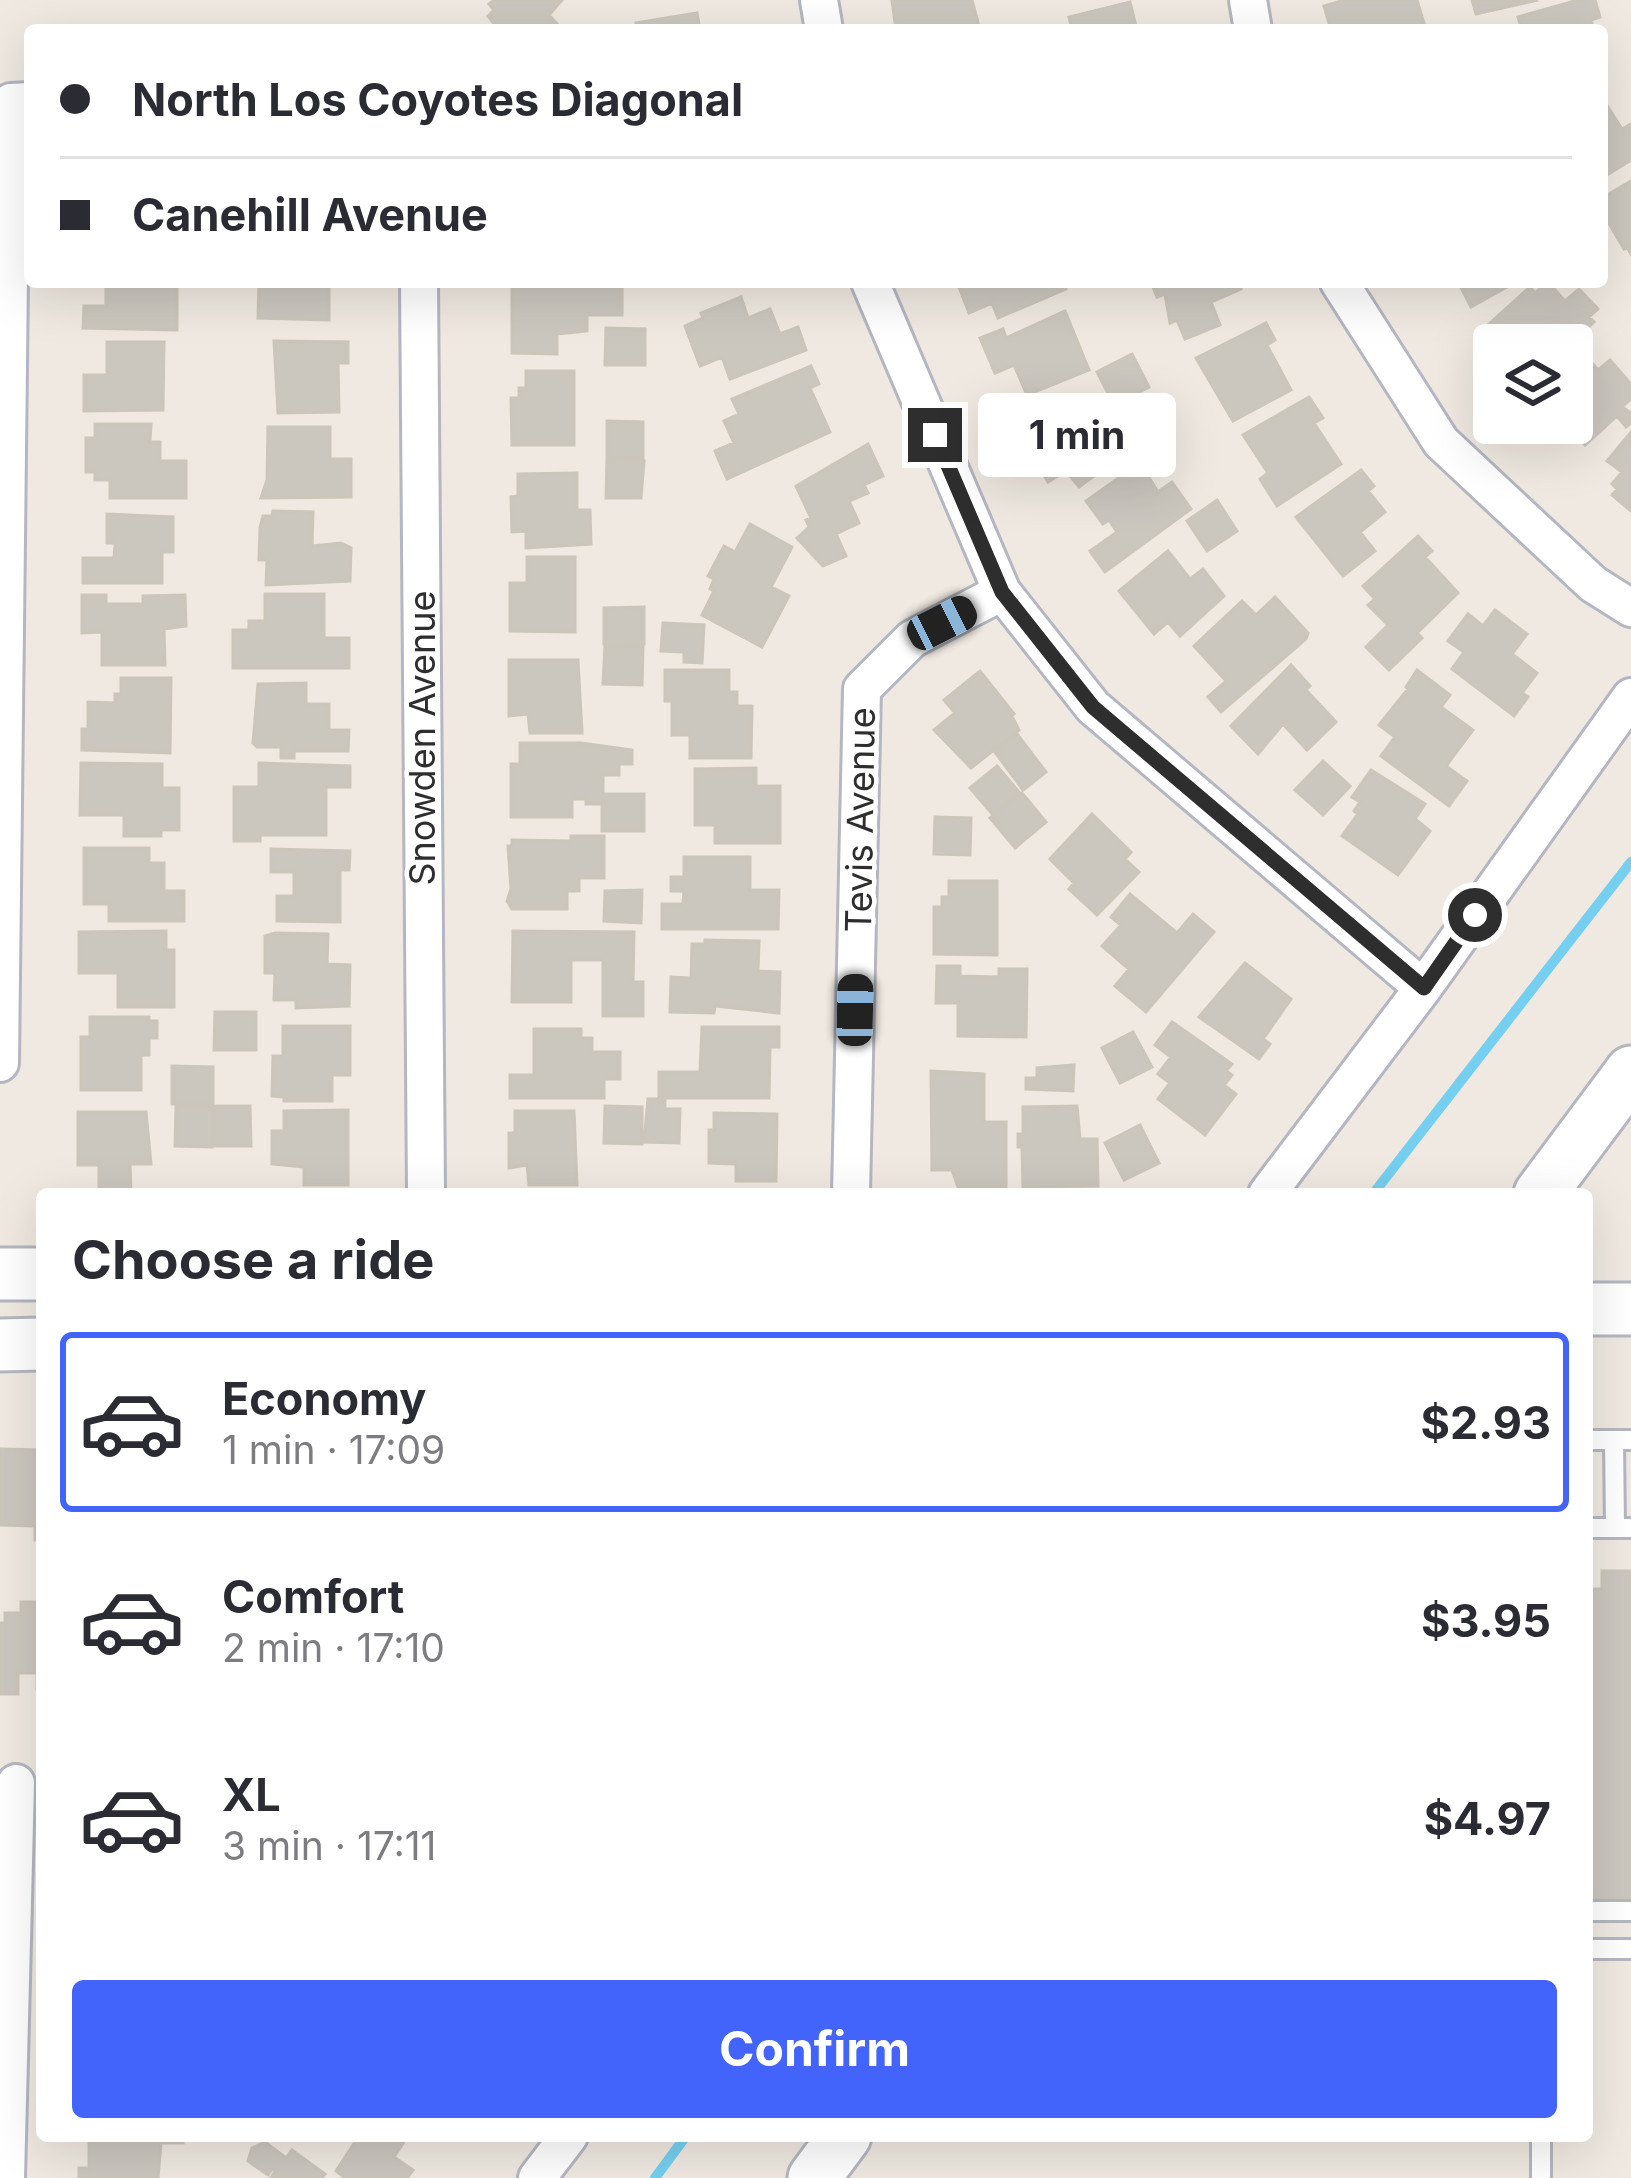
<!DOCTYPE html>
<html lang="en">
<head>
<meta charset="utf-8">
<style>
	:root { --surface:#fff; --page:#f7f7f7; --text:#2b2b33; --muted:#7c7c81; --line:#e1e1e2; --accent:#4264fb }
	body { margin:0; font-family:Inter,sans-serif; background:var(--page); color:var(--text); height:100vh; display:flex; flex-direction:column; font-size:45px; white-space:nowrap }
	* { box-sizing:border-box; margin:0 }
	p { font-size:39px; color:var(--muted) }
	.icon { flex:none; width:66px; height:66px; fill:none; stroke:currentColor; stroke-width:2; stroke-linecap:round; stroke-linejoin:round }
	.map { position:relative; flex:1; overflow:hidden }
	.drawer { position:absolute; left:36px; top:1188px; width:1557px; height:954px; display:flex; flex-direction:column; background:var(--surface); border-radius:12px; box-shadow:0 12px 48px #0002 }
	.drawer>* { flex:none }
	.top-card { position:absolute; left:24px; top:24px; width:1584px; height:264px; border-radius:12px; box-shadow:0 12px 48px #0002; display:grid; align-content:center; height:264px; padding:0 36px; background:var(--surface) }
	.buttons { position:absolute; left:1473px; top:324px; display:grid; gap:24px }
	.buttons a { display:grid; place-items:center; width:120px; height:120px; border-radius:12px; background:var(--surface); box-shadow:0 12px 48px #0002; font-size:60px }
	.end { position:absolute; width:54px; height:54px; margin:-27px; border:15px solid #2e2e2e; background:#fff; box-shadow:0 0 0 6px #fff }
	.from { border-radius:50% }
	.bubble { position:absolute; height:84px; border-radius:12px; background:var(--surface); box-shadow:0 12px 48px #0002; font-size:39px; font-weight:700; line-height:84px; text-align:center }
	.car { position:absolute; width:36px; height:72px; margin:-36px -18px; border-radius:15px; box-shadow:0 0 9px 3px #0007; background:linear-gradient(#222 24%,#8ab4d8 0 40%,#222 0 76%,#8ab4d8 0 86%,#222 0) }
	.top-card b { display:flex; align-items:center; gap:42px; height:114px; font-size:45px }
	.top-card b+b { border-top:3px solid var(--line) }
	.top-card i { width:30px; height:30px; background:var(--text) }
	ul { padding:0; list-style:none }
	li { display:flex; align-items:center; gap:36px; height:180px; margin:0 24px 18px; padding:0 12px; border:6px solid transparent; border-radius:12px }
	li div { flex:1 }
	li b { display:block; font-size:45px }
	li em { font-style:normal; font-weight:700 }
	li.selected { border-color:var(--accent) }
	li>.icon { width:108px; height:108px; stroke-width:1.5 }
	h2 { padding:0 36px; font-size:54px; line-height:144px }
	.action { display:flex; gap:24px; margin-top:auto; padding:24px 36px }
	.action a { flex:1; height:138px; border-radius:12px; background:var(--accent); color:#fff; font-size:48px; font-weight:700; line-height:138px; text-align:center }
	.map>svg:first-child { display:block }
</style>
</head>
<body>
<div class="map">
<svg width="1631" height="2178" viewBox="0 0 1631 2178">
	<rect width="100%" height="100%" fill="#efe9e1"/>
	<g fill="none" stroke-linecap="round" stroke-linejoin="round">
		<path stroke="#75cff0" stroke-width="10" d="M 1373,1194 L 1631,862
			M 655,2178 L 686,2136"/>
	</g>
	<path fill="#cbc7bf" stroke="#cbc5ba" stroke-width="3" d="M 494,0 L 562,0 L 549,15 L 563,30 L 492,30 L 496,26 L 488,16 L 494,10 L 489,4 Z
		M 892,0 L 972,0 L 980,30 L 896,30 Z
		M 1345,0 L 1417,0 L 1426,30 L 1331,30 L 1324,6 Z
		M 1472,0 L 1538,0 L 1476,14 Z
		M 1578,0 L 1595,0 L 1600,17 L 1591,20 L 1594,30 L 1522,30 L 1518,17 Z
		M 1130,2 L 1137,30 L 1072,30 L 1069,17 Z
		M 697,13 L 700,30 L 637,30 L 636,23 Z
		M 1603,99 L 1622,129 L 1631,124 L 1631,160 L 1602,178 Z
		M 1631,181 L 1631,254 L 1627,247 L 1624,249 L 1607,220 L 1602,223 L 1602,198 Z
		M 106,282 L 177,282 L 177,330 L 83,328 L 84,306 L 106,306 Z
		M 259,282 L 329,282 L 329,320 L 258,318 Z
		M 512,282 L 622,282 L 622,315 L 587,315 L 587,331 L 557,334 L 557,354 L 512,353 Z
		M 957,282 L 1063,282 L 1066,289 L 998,318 L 992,303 L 969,313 Z
		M 1151,282 L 1238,282 L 1241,289 L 1211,302 L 1220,325 L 1185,339 L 1177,320 L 1170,323 L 1165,294 L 1157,297 Z
		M 1458,282 L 1516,282 L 1471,307 Z
		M 1548,282 L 1565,301 L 1579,289 L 1598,309 L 1589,317 L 1594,322 L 1568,345 L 1503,345 L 1487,326 L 1530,287 L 1535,293 Z
		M 741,297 L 748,318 L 770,309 L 780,334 L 798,327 L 806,350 L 730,379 L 722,357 L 700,366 L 685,326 L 703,318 L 701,313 Z
		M 1065,311 L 1089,370 L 1027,395 L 1014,365 L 995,373 L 980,338 L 1003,329 L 1006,338 Z
		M 1266,323 L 1275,340 L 1267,345 L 1291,390 L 1233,421 L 1196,358 Z
		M 606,328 L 645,329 L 645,365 L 605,365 Z
		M 274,341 L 348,342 L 348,363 L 338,363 L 339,412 L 278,413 Z
		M 107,342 L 164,342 L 163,410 L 84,411 L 84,375 L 107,375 Z
		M 1132,354 L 1149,387 L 1114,405 L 1097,372 Z
		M 1585,355 L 1598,370 L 1610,360 L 1631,384 L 1631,399 L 1622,407 L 1631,413 L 1631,423 L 1626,427 L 1617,416 L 1585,445 L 1566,423 L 1572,423 L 1572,367 Z
		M 811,366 L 819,384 L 810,388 L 830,432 L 727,479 L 715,451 L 734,443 L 724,421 L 739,414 L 732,399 Z
		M 526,371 L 574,371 L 574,445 L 512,445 L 511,398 L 519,398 L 519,388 L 526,388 Z
		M 1078,397 L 1117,456 L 1115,461 L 1079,487 L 1066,471 L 1048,482 L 1018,434 Z
		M 1309,397 L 1323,418 L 1314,423 L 1341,464 L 1277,506 L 1260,479 L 1268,473 L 1243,435 Z
		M 607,421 L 643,422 L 643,458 L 607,458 Z
		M 95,424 L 151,424 L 150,442 L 160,442 L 160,461 L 186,461 L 186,498 L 110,498 L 110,480 L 95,480 L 95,472 L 86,472 L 86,438 L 95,438 Z
		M 268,427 L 330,427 L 330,459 L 351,459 L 351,497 L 261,498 L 267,480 Z
		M 1631,432 L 1631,511 L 1612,495 L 1617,489 L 1612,484 L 1622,472 L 1607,461 Z
		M 868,444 L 883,476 L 864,485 L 868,493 L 849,501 L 859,523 L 836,534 L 846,556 L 823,566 L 797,538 L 809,527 L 806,520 L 811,518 L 796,486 Z
		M 607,459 L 644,461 L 641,498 L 606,498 Z
		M 1140,463 L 1158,492 L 1172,482 L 1191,509 L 1105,572 L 1090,551 L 1117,532 L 1109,520 L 1103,524 L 1086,501 Z
		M 1361,470 L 1374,486 L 1368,491 L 1385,512 L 1360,532 L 1375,551 L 1343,576 L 1296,517 Z
		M 577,473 L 577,510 L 590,510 L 591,544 L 526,548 L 526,531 L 512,532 L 511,497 L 518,496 L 518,474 Z
		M 1217,500 L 1237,531 L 1207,551 L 1187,521 Z
		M 273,511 L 313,512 L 312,546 L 341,543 L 351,548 L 350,581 L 266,585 L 267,560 L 259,560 L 260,528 L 263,516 L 272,516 Z
		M 107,514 L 173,517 L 173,552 L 162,552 L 162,583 L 83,583 L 83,558 L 114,558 L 115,543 L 107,543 Z
		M 750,524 L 792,547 L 771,587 L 789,596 L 762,647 L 702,615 L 714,591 L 710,589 L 714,579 L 708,576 L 724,546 L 735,552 Z
		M 1418,536 L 1432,551 L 1425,557 L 1458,593 L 1417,633 L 1422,638 L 1389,670 L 1366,647 L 1388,625 L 1368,605 L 1375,599 L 1363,586 Z
		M 1168,551 L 1190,579 L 1203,569 L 1224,596 L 1180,636 L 1168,622 L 1154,634 L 1119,591 Z
		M 527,557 L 575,557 L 575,632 L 510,631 L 510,583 L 527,583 Z
		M 265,594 L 324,594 L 324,638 L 349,638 L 349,668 L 233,668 L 233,630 L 249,630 L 249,621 L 265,621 Z
		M 82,595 L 106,595 L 106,604 L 143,604 L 143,596 L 185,595 L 186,626 L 164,629 L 165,665 L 102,665 L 102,632 L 82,633 Z
		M 1275,597 L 1308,633 L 1306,639 L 1221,712 L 1208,697 L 1226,681 L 1194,646 L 1242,601 L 1256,615 Z
		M 644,607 L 644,644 L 604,644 L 604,608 Z
		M 1495,610 L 1527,634 L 1512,654 L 1537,673 L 1522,693 L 1528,697 L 1514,716 L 1452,669 L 1464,652 L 1448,641 L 1468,614 L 1483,626 Z
		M 663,623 L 704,625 L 702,663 L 684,662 L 684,652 L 661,651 Z
		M 605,645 L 643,647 L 642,685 L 603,684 Z
		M 509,660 L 578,660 L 582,733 L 530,733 L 528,714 L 509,716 Z
		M 1291,665 L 1310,686 L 1306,690 L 1336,722 L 1307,750 L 1283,724 L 1258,754 L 1231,726 Z
		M 665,670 L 729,670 L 729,692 L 737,692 L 737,706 L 752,706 L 751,758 L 690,758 L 690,735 L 672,735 L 672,701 L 665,701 Z
		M 1417,670 L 1450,695 L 1441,707 L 1473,730 L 1446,766 L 1467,781 L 1449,806 L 1381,756 L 1395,737 L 1379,725 L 1408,689 L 1406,687 Z
		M 980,671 L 1014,714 L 1012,716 L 1019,730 L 971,768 L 934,730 L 955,713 L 944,700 Z
		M 121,678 L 171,678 L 170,753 L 82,750 L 82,729 L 88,729 L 88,702 L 115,703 L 115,694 L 121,694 Z
		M 306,683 L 306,704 L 329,704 L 329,730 L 349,730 L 348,751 L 294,751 L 294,758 L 281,758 L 281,747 L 257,747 L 253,743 L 258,684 Z
		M 1017,734 L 1046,772 L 1023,790 L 994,751 Z
		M 520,743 L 581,743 L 632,750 L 632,764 L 619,764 L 619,775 L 603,775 L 603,794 L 644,794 L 644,831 L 602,831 L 602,804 L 586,804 L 586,799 L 572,799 L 572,817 L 511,817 L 511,764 L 520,764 Z
		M 1323,761 L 1350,786 L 1323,815 L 1295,790 Z
		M 81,763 L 162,764 L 162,788 L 179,788 L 179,830 L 161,830 L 161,836 L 124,836 L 124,815 L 80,815 Z
		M 259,763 L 350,766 L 350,787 L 326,787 L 326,835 L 260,835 L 260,841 L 234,841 L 234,787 L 259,787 Z
		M 997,766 L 1019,792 L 993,815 L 970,788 Z
		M 756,768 L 756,786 L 780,786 L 780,843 L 715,843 L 715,825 L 695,825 L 695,769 Z
		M 1371,770 L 1425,804 L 1415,819 L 1430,831 L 1398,875 L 1342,836 L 1358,814 L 1354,811 L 1360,802 L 1352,797 Z
		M 1022,793 L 1046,822 L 1015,848 L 990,818 Z
		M 1092,814 L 1131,852 L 1125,859 L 1139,872 L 1097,915 L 1069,889 L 1074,883 L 1050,859 Z
		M 935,817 L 971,818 L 970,855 L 934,854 Z
		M 571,836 L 604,836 L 604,878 L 579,878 L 579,891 L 567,891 L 567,909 L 512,909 L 507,901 L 511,889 L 508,846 L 512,846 L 512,840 L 571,841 Z
		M 84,848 L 149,848 L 149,863 L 164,863 L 164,891 L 184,891 L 184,921 L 109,921 L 109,904 L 84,904 Z
		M 271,849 L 350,851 L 349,870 L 340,870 L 340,922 L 277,921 L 277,896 L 294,896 L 294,872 L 271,872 Z
		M 684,857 L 750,857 L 750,890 L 779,890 L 778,929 L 662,929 L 662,904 L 683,904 L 684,891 L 671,891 L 671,877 L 684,877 Z
		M 949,881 L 997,881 L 997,955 L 934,954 L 934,907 L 942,907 L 942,897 L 949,897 Z
		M 642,890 L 641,923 L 604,921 L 605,891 Z
		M 1130,894 L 1177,933 L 1193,914 L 1214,932 L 1146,1012 L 1115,986 L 1129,969 L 1102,946 L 1121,925 L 1111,917 Z
		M 166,931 L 166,950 L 174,950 L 174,1007 L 118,1007 L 118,973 L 79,973 L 79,932 Z
		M 513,931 L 634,932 L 633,982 L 643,982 L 643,1016 L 603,1016 L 603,960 L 571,960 L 571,1002 L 512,1002 Z
		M 275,933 L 328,934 L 327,964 L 350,965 L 349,1006 L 296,1008 L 296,1000 L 274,1000 L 275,973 L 265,973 L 265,936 Z
		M 705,940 L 759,941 L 758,971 L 780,972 L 779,1013 L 715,1006 L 714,1013 L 670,1012 L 671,977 L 691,978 L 692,944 L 705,944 Z
		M 1245,963 L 1291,999 L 1263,1039 L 1270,1044 L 1259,1059 L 1199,1017 Z
		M 937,966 L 960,966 L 960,976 L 999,977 L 999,969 L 1027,969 L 1026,1037 L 958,1036 L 958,1003 L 936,1003 Z
		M 215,1012 L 256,1012 L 256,1050 L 214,1050 Z
		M 90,1017 L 149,1017 L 149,1021 L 157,1021 L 157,1038 L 149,1038 L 149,1055 L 141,1055 L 141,1090 L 81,1090 L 81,1037 L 90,1037 Z
		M 1172,1022 L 1232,1064 L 1226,1071 L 1232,1075 L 1224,1085 L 1236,1094 L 1205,1135 L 1158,1099 L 1170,1083 L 1158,1074 L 1171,1057 L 1155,1045 Z
		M 283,1026 L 350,1026 L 350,1075 L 332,1075 L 332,1101 L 284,1101 L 284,1097 L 272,1096 L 273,1056 L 283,1056 Z
		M 702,1027 L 779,1027 L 779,1047 L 770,1047 L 769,1098 L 659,1098 L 659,1072 L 700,1072 Z
		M 534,1029 L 581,1029 L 581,1038 L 592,1038 L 592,1052 L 620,1052 L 620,1079 L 604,1079 L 604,1098 L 510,1098 L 510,1075 L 534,1075 Z
		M 1133,1032 L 1152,1067 L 1120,1083 L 1102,1048 Z
		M 1074,1065 L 1073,1091 L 1026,1089 L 1026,1078 L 1037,1078 L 1037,1068 Z
		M 172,1066 L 213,1067 L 213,1104 L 172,1104 Z
		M 931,1071 L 984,1074 L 984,1122 L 1006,1122 L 1006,1187 L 958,1187 L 952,1170 L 932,1170 Z
		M 648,1099 L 665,1099 L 665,1109 L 680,1109 L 679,1143 L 644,1142 Z
		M 176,1106 L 213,1106 L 212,1147 L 175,1146 Z
		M 214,1106 L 250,1106 L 251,1146 L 214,1146 Z
		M 605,1106 L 642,1107 L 642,1144 L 604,1143 Z
		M 1077,1106 L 1080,1139 L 1097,1139 L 1098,1186 L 1023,1187 L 1022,1147 L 1018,1147 L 1018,1134 L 1023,1134 L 1023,1107 Z
		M 348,1110 L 348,1185 L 304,1185 L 304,1167 L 272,1164 L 272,1131 L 284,1131 L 284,1111 Z
		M 515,1111 L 574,1111 L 577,1185 L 529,1185 L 527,1165 L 509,1168 L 509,1133 L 515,1133 Z
		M 78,1112 L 146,1112 L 151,1164 L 130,1164 L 131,1194 L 99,1194 L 99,1165 L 78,1165 Z
		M 714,1113 L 777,1114 L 776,1181 L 736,1181 L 736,1164 L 709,1163 L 709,1130 L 714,1130 Z
		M 1140,1125 L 1159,1163 L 1124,1180 L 1105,1143 Z
		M 0,1449 L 42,1450 L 42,1541 L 35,1540 L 35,1526 L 0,1525 Z
		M 1602,1571 L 1631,1571 L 1631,1898 L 1587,1898 L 1587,1589 L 1602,1589 Z
		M 21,1602 L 42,1602 L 42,1689 L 37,1689 L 37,1673 L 18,1673 L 18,1694 L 0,1694 L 0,1623 L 5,1623 L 5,1613 L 21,1613 Z
		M 89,2136 L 183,2136 L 183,2143 L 161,2143 L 158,2178 L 79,2178 L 79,2168 L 89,2168 Z
		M 359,2136 L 406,2139 L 394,2157 L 413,2170 L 407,2178 L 345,2178 L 336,2171 Z
		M 265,2142 L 286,2158 L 292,2150 L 325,2174 L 322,2178 L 271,2178 L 275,2171 L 272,2169 L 268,2175 L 248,2161 L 252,2148 Z"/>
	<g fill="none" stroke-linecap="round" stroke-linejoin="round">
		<g stroke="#b4b7c1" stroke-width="24">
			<path id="lane" d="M 1587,1440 L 1631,1440
				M 1614,1440 L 1615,1528 L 1631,1528
				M 1587,1528 L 1615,1528
				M 1587,1911 L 1631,1911
				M 1587,1949 L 1631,1949
				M 1541,2178 L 1541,2136"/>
		</g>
		<g stroke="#b4b7c1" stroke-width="42">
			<path id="street" d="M 819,0 L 824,30
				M 1248,0 L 1253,30
				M 419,282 L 426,1194
				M 870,282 L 1002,592 L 1093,707 L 1423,988
				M 1339,282 L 1441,442 L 1593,584 L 1631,608
				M 0,1063 L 11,102 L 30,101
				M 851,1194 L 862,689 L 912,639 L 1002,592
				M 1267,1194 L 1423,988 L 1631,697
				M 6,2178 L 16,1783
				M 537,2178 L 569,2136"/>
		</g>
		<g stroke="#b4b7c1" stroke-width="57">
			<path id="secondary" d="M 1540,1194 L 1631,1072
				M 0,1274 L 42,1274
				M 1587,1309 L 1631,1309
				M 0,1345 L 42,1344
				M 814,2178 L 845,2136"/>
		</g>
		<use href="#lane" stroke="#fff" stroke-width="18"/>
		<use href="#street" stroke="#fff" stroke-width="36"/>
		<use href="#secondary" stroke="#fff" stroke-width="51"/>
	</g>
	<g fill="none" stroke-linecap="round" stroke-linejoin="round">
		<path stroke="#2e2e2e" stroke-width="15" d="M 935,435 L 1002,592 L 1093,707 L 1424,988 L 1475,915"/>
	</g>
	<g text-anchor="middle" stroke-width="9" stroke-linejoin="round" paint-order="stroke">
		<g font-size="36" fill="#2e2e2e" stroke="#fff">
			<text transform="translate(422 738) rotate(-90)" y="13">Snowden Avenue</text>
			<text transform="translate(860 820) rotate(-89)" y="13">Tevis Avenue</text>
		</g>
	</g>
</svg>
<div class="buttons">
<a><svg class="icon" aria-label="layers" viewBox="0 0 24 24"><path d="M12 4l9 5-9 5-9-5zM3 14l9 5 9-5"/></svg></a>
</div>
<i class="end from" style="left:1475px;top:915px"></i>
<i class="end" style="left:935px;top:435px"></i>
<div class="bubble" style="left:978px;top:393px;width:198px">1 min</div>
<i class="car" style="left:942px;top:623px;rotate:63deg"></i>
<i class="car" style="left:855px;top:1010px;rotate:1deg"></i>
<div class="top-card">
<b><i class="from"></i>North Los Coyotes Diagonal</b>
<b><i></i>Canehill Avenue</b>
</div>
<section class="drawer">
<h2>Choose a ride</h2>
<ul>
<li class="selected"><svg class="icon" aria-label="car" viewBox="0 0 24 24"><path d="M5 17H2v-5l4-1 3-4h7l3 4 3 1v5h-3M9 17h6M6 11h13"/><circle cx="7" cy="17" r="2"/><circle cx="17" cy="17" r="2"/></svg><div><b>Economy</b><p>1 min · 17:09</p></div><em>$2.93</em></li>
<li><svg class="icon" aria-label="car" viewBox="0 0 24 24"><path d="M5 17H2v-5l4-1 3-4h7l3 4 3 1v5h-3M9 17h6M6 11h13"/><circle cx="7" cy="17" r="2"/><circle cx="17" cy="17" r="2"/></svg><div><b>Comfort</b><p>2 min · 17:10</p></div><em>$3.95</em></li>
<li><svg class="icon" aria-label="car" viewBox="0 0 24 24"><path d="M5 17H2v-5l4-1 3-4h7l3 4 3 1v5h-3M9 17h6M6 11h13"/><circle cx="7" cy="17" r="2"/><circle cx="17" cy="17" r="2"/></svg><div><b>XL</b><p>3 min · 17:11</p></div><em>$4.97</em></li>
</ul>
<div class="action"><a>Confirm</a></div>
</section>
</div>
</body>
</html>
